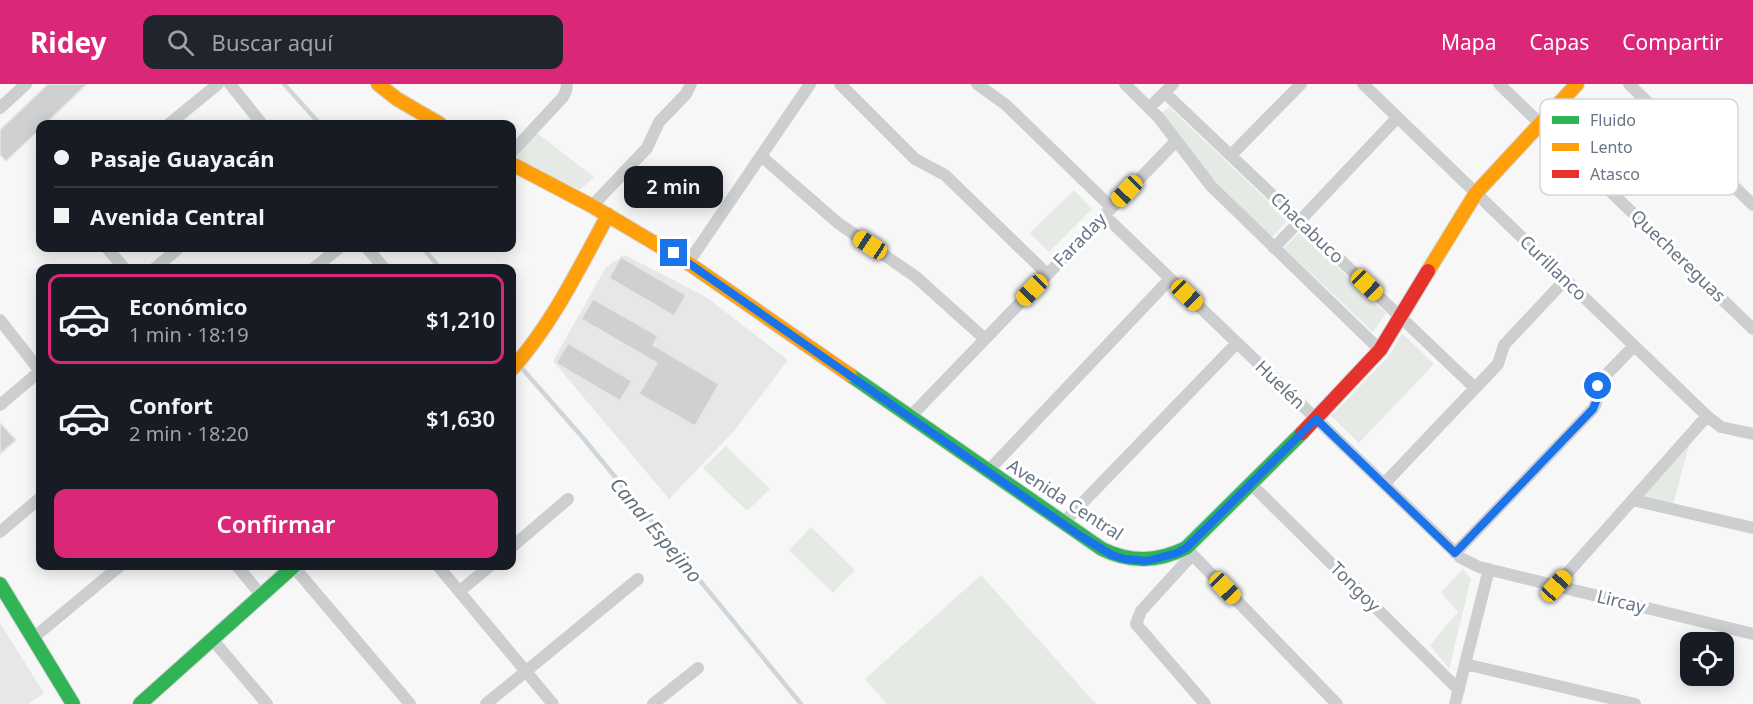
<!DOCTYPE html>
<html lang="es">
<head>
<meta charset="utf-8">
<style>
	:root { --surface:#171b24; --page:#20242c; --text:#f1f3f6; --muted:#9ea1a6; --line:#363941; --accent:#db2777 }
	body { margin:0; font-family:"Noto Sans",sans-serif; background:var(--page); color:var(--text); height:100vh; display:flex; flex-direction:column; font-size:22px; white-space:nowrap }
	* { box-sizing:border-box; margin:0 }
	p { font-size:20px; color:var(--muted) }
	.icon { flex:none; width:33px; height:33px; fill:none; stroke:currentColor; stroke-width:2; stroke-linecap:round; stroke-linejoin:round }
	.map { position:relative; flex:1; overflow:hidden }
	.sheet { position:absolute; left:36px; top:180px; width:480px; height:306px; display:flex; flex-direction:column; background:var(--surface); border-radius:12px; box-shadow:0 3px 15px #0003 }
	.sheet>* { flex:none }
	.guide { position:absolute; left:36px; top:36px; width:480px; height:132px; border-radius:12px; box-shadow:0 3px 15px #0003; display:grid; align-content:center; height:132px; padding:0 18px; background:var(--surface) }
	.controls { position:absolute; left:1680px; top:548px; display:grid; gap:12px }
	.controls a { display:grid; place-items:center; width:54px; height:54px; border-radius:12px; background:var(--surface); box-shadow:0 3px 15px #0003; font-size:30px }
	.end { position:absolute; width:27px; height:27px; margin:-14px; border:8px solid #1a73e8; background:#fff; box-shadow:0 0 0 3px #fff }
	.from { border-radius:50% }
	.bubble { position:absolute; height:42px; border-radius:12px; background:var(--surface); box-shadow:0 3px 15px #0003; font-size:20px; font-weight:600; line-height:42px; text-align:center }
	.car { position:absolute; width:18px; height:36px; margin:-18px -9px; border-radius:8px; box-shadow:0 0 4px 2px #0007; background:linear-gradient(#f5c518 24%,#345 0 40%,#f5c518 0 76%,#345 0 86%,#f5c518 0) }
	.guide b { display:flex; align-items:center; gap:21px; height:57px; font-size:22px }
	.guide b+b { border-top:2px solid var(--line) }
	.guide i { width:15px; height:15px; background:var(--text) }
	ul { padding:10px 0 0; list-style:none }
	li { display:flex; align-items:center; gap:18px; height:90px; margin:0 12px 9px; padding:0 6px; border:3px solid transparent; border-radius:12px }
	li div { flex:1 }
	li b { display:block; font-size:22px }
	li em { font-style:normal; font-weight:600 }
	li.current { border-color:var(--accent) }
	li>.icon { width:54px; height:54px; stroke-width:1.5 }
	.primary-button { display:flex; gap:12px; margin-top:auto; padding:12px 18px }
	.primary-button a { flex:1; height:69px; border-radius:12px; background:var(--accent); color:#fff; font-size:24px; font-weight:600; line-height:69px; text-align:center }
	header { display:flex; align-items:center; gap:36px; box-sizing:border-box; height:84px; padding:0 30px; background:var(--accent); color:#fff }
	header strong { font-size:28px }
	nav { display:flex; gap:33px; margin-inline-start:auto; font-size:21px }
	.search { width:420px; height:54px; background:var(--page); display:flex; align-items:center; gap:15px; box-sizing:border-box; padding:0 21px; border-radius:12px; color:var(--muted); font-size:22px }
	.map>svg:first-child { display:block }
</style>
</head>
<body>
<header>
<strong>Ridey</strong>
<div class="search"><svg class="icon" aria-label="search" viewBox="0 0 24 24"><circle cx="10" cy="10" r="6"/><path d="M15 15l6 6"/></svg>Buscar aquí</div>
<nav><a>Mapa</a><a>Capas</a><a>Compartir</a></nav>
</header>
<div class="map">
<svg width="1753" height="620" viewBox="0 0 1753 620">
	<rect width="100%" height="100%" fill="#f7f7f7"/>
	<path fill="#e6e7e8" d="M 625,171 L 706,213 L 788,276 L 734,347 L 669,415 L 553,277 L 606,183 Z
		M 0,539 L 44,609 L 28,620 L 0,620 Z"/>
	<path fill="#e6eae5" d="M 1169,23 L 1288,136 L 1272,153 C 1232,114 1191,76 1159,31 Z
		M 537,49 L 594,93 L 580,106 L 514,74 Z
		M 1074,106 L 1092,125 L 1049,168 L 1030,149 Z
		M 1300,148 L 1386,229 L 1373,248 L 1284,164 Z
		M 1402,249 L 1434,280 L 1359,359 L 1331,332 L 1389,272 Z
		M 1692,350 L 1673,421 L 1640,413 Z
		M 726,362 L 770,405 L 747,427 L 703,384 Z
		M 811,443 L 855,486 L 833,509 L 789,466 Z
		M 1463,485 L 1471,495 L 1449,585 L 1430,561 L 1458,528 L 1441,508 Z
		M 981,491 L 1096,620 L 887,620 L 865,595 Z"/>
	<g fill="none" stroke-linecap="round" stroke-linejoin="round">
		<path stroke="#cfd5d9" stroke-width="4.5" d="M 284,0 L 320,40
			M 423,164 L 440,184
			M 519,281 L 584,355 L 801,620"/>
	</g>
	<path fill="#cfd0d2" stroke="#e6e6e6" stroke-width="1.5" d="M 48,0 L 87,0 L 45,40 L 40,40 L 40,45 L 6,77 L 0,71 L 0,46 Z
		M 621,173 L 686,211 L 674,232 L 609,194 Z
		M 593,215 L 658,252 L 653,261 L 719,300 L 695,342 L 639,310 L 657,279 L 581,235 Z
		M 568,259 L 632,297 L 620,317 L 556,279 Z
		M 0,339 L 16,356 L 0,370 Z"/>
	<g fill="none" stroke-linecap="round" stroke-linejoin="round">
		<g stroke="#d4d5d6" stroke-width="16">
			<path id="fast" d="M 850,291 L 1102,465 C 1131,479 1157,478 1186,464 L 1302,349
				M 0,500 L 73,620
				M 140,620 L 294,482"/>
		</g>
		<g stroke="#d4d5d6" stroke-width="16">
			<path id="slow" d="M 378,0 L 397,15 L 440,40
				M 512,80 L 592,122 L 688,179 L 850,291
				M 1428,187 L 1476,109 L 1577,0
				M 512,285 C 553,239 579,184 608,131"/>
		</g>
		<g stroke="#d4d5d6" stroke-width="16">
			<path id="jam" d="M 1302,349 L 1380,266 L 1428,187"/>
		</g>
		<path stroke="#cdced0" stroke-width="12" d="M 230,0 L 262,40
			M 840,0 L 915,75 L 945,91 L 1047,190
			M 977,0 L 1006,21 L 1111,123
			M 1125,0 L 1159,34 L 1211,102 L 1380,266
			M 1363,0 L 1707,332 L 1721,343 L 1753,350
			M 1499,0 L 1753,245
			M 1629,0 L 1753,121
			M 1165,9 L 1475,304
			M 0,24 L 26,0
			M 1149,24 L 1173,0
			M 169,40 L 218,0
			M 512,68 L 563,13 L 566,7 L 567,0
			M 1231,71 L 1301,0
			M 761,72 L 838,139 L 916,193 L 985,255
			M 592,122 L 647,64 L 659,38 L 686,10 L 691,0
			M 1104,131 L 1461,474 L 1479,483 L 1753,550
			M 107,164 L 124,184
			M 367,164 L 384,184
			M 1274,164 L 1397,34
			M 688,179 L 810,0
			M 155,184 L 179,164
			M 314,184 L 339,164
			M 0,236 L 40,287
			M 0,321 L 40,287
			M 910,333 L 1176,57
			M 988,387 L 1170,195
			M 1251,400 L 1459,606
			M 1384,400 L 1498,280 L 1504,261 L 1565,196
			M 1633,416 L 1753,444
			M 1063,439 L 1237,259
			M 0,448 L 40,414
			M 512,463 L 568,415
			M 1186,464 L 1337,620
			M 1455,469 L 1593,325 L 1596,319 L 1599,298 L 1634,262
			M 1192,471 L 1141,527 L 1136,540 L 1205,620
			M 237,482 L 261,511
			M 293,482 L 410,620
			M 438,482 L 553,620
			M 1556,502 L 1707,332
			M 460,507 L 490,482
			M 33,554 L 120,482
			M 212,555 L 267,620
			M 1465,580 L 1635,620
			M 486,620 L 638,495
			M 653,620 L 698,584
			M 1455,620 L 1489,485"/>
		<use href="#fast" stroke="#30b455" stroke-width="14"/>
		<use href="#slow" stroke="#ff9f0a" stroke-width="14"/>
		<use href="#jam" stroke="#e5322d" stroke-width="14"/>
	</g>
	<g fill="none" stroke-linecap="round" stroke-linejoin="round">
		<path stroke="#1a73e8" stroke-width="8" d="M 674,169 L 1079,451 L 1112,471 L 1125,475 L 1147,477 L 1177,469 L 1186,464 L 1316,335 L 1455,469 L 1593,325 L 1597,315 L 1598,302"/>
	</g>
	<g text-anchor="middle" stroke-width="6" stroke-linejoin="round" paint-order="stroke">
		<g font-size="18" fill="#687586" stroke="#fff">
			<text transform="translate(1307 144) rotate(44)" y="6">Chacabuco</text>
			<text transform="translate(1080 156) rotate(-46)" y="6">Faraday</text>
			<text transform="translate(1678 172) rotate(44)" y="6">Quechereguas</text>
			<text transform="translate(1553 184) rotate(44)" y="6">Curillanco</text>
			<text transform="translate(1280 301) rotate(44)" y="6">Huelén</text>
			<text transform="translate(1065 416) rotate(33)" y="6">Avenida Central</text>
			<text transform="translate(1355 503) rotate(45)" y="6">Tongoy</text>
			<text transform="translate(1621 518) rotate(14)" y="6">Lircay</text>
		</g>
		<g font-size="20" font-style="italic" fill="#647581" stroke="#fff">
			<text transform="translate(656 446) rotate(50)" y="7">Canal Espejino</text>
		</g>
	</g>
	<rect x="1540" y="15" width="198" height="96" rx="9" fill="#fff" stroke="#d2d6db" stroke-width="1.5"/>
	<rect x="1552" y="32" width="27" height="8" fill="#30b455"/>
	<rect x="1552" y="59" width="27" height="8" fill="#ff9f0a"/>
	<rect x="1552" y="86" width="27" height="8" fill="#e5322d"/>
	<g font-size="16" fill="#687586">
		<text x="1590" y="42">Fluido</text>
		<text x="1590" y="69">Lento</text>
		<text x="1590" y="96">Atasco</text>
	</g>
</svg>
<div class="controls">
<a><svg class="icon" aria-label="locate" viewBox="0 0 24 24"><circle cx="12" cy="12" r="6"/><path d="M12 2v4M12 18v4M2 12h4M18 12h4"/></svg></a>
</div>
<i class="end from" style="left:1598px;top:302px"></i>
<i class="end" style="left:674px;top:169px"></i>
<div class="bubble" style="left:624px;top:82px;width:99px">2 min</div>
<i class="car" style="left:1127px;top:107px;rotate:224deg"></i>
<i class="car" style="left:870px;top:161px;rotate:303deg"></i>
<i class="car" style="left:1367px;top:201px;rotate:134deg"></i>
<i class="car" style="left:1032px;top:206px;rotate:224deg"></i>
<i class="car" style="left:1187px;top:211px;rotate:134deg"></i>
<i class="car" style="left:1556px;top:502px;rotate:42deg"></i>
<i class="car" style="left:1225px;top:504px;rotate:136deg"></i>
<div class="guide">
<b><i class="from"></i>Pasaje Guayacán</b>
<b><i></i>Avenida Central</b>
</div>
<section class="sheet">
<ul>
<li class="current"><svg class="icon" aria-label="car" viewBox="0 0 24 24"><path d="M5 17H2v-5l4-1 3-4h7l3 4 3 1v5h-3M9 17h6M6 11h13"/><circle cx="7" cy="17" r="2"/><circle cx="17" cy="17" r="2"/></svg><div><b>Económico</b><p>1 min · 18:19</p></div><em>$1,210</em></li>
<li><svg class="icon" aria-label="car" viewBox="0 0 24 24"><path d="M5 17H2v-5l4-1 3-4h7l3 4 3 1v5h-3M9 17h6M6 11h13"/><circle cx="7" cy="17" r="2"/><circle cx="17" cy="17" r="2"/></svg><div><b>Confort</b><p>2 min · 18:20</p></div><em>$1,630</em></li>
</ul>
<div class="primary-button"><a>Confirmar</a></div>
</section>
</div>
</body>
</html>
